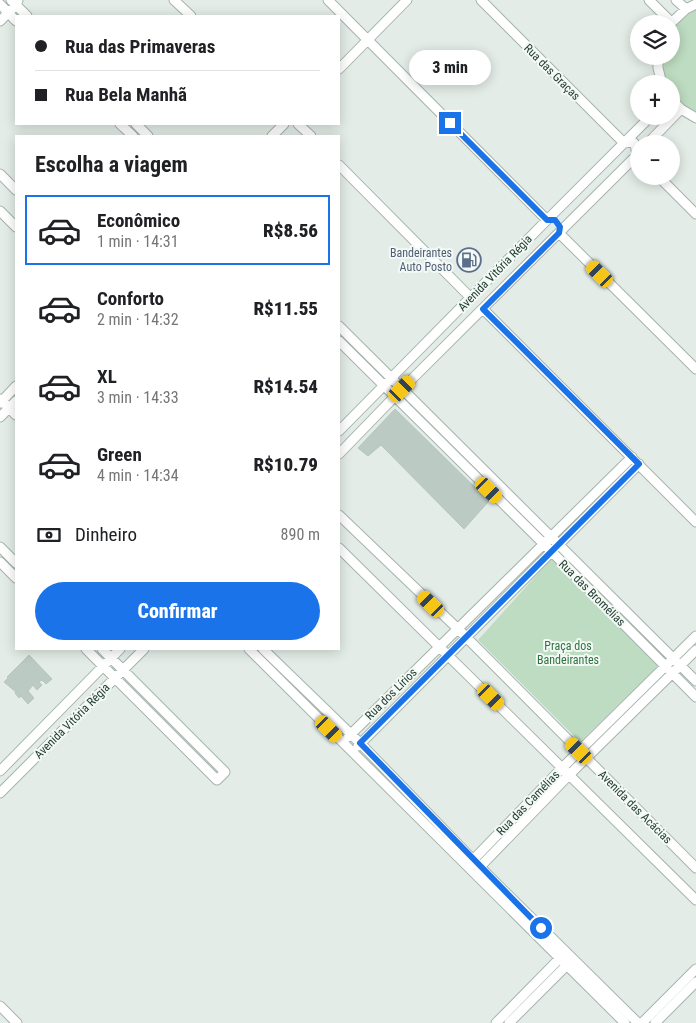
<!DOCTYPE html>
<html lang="pt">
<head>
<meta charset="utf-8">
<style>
	:root { --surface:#fff; --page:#f2f2f2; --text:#202124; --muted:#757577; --line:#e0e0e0; --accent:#1a73e8 }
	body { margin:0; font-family:"Roboto Condensed",sans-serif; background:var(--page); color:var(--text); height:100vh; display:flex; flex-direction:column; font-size:19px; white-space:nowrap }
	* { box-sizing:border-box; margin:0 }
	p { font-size:16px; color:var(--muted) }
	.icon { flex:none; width:28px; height:28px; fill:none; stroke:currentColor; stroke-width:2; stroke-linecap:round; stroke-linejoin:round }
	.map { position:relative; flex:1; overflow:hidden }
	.panel { position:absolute; left:15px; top:135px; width:325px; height:515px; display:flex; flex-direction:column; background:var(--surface); border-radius:0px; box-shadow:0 2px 12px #0003 }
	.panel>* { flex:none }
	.banner { position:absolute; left:15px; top:15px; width:325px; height:110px; border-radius:0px; box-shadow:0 2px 12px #0003; display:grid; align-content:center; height:110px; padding:0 20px; background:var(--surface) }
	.tools { position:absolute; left:630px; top:15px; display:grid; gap:10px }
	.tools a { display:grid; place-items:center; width:50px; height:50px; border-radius:50%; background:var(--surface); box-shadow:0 2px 12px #0003; font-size:25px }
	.end { position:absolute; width:22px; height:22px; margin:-11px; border:6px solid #1a73e8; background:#fff; box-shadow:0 0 0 2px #fff }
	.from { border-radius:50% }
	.bubble { position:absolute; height:35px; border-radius:18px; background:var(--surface); box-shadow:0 2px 12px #0003; font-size:16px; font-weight:800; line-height:35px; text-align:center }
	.car { position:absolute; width:15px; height:30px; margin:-15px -8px; border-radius:6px; box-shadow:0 0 4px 1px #0007; background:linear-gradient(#f5c518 24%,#345 0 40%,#f5c518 0 76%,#345 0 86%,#f5c518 0) }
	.banner b { display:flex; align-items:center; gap:18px; height:48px; font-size:19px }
	.banner b+b { border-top:1px solid var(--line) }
	.banner i { width:12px; height:12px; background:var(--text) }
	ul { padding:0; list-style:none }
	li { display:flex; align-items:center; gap:15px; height:70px; margin:0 10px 8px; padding:0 10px; border:2px solid transparent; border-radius:0px }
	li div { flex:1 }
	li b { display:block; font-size:19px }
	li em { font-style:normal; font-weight:800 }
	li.selected { border-color:var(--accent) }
	li>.icon { width:45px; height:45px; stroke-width:1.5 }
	h2 { padding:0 20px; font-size:22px; line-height:60px }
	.pay { display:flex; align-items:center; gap:12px; height:55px; padding:0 20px; font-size:19px }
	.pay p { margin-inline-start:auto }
	.primary-button { display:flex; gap:10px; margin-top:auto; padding:10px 20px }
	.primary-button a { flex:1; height:58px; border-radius:30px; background:var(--accent); color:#fff; font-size:20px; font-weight:800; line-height:58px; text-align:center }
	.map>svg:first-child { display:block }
</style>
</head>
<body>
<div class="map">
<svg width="696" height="1023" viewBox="0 0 696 1023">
	<rect width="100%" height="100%" fill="#e3ece7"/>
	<path fill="#bddcc1" d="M 696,9 L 696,114 C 683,106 671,101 671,84 L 666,84 L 662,73 L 662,56 L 671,56 L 671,30 L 677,22 Z
		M 552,558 L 659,665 L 580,742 L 478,640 Z"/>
	<path fill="#bbcac2" stroke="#b6c5bd" d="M 395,409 L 489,501 L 464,529 L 381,445 L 368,456 L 358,448 Z
		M 29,655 L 52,679 L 46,684 L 42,680 L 39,682 L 42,685 L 37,690 L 33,685 L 28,691 L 34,698 L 28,704 L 21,696 L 19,698 L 15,693 L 16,692 L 4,682 L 8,678 L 7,677 Z"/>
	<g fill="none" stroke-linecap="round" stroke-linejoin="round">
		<g stroke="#a6b4ad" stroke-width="11">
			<path id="minor" d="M 11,0 L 27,16
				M 174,0 L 191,16
				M 328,0 L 547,220
				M 481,0 L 624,143
				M 649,0 L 671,22
				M 676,0 L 686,9
				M 0,4 L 16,21
				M 0,21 L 16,5 L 18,0
				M 670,24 L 686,9 L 696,4
				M 658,56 L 658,68 L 662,84
				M 339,69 L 407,0
				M 671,99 L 681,109 L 696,118
				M 120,124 L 133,136
				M 136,124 L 148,136
				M 298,124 L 311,136
				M 272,136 L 284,124
				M 624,143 L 633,142 L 635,144 L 637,155
				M 647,144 L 681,109
				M 339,165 L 471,298
				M 0,174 L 16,190
				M 658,176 L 696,214
				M 0,211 L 16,227
				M 559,233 L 696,369
				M 483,309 L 696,522
				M 339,326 L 696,681
				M 339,341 L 552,552 L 696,697
				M 0,399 L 16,415
				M 0,403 L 16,386
				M 0,417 L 16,401
				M 339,431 L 547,220 L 651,116
				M 339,454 L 402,389 L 639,153
				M 339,515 L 458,629 L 696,868
				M 0,547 L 16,563
				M 339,548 L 696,900
				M 0,562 L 16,578
				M 86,649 L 217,780 L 225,772 L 102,649
				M 249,649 L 625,1023
				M 263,649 L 360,743 L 480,867 L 638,1023
				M 348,737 L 632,457
				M 358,746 L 639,464
				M 0,771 L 120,649
				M 0,793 L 144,649
				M 471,862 L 562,768 L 696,636
				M 476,871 L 569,775 L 696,650
				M 0,1006 L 17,1023
				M 496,1023 L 564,954
				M 509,1023 L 571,961
				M 642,1023 L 696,969
				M 655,1023 L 696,982"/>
		</g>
		<use href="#minor" stroke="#fff" stroke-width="9"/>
	</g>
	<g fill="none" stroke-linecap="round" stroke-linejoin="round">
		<path stroke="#1a73e8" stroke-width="6" d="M 450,123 L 547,220 L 555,220 L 560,227 L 559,233 L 483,309 L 639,464 L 360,743 L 541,928"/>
	</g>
	<defs>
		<g id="fuel-ring" transform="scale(1.25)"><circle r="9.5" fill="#f3f9f5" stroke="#5c6f8a" stroke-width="1.5"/><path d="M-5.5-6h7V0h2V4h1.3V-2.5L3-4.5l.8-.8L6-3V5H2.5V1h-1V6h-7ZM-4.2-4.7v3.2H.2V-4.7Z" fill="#5c6f8a"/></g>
	</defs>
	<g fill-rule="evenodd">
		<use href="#fuel-ring" x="469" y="260"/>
	</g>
	<g text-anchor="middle" stroke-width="4" stroke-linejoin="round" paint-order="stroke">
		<g font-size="12" fill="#243d33" stroke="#f3f9f5">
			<text transform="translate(552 72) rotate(45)" y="4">Rua das Graças</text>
			<text transform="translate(495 273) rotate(-46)" y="4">Avenida Vitória Régia</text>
			<text transform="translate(592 593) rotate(45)" y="4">Rua das Bromélias</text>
			<text transform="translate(391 694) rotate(-45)" y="4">Rua dos Lírios</text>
			<text transform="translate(72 721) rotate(-45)" y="4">Avenida Vitória Régia</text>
			<text transform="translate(528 803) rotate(-46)" y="4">Rua das Camélias</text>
			<text transform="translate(635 807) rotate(45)" y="4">Avenida das Acácias</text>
		</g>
		<g font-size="12" fill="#4e5e75" stroke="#f3f9f5" text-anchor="end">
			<text x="452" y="257">Bandeirantes<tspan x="452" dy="14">Auto Posto</tspan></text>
		</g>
		<g font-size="12" fill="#307240" stroke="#f3f9f5">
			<text x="568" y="650">Praça dos<tspan x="568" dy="14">Bandeirantes</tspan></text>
		</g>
	</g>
</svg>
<div class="tools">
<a><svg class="icon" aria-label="layers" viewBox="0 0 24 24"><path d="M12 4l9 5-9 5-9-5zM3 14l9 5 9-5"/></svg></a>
<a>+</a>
<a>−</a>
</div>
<i class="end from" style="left:541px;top:928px"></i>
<i class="end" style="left:450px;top:123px"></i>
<div class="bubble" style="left:409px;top:50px;width:82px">3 min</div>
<i class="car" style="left:600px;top:274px;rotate:315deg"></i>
<i class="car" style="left:402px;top:389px;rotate:45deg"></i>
<i class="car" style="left:489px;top:490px;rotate:134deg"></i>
<i class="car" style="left:431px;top:604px;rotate:314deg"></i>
<i class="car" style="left:491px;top:697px;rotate:135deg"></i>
<i class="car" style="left:329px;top:729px;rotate:135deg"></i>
<i class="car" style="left:579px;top:751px;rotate:315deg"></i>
<div class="banner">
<b><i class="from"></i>Rua das Primaveras</b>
<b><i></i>Rua Bela Manhã</b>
</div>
<section class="panel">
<h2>Escolha a viagem</h2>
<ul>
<li class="selected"><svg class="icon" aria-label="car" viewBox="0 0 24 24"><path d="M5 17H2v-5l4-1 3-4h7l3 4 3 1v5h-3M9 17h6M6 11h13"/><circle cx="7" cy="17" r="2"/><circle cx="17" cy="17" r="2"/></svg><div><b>Econômico</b><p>1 min · 14:31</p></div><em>R$8.56</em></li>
<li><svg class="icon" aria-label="car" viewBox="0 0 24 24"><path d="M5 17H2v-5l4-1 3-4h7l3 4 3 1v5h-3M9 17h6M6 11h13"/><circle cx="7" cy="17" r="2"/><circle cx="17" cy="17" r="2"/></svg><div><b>Conforto</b><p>2 min · 14:32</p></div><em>R$11.55</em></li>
<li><svg class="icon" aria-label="car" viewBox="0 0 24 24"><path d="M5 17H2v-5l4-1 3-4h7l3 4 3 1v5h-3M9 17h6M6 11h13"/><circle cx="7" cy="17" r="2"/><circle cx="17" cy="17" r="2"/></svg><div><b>XL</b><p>3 min · 14:33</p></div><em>R$14.54</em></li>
<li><svg class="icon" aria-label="car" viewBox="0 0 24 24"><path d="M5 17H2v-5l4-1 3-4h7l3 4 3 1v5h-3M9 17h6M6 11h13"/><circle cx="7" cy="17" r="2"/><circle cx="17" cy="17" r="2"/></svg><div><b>Green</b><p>4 min · 14:34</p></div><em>R$10.79</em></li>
</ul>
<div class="pay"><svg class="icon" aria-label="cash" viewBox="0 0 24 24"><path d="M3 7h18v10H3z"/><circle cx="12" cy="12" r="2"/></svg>Dinheiro<p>890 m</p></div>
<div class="primary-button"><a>Confirmar</a></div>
</section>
</div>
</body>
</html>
